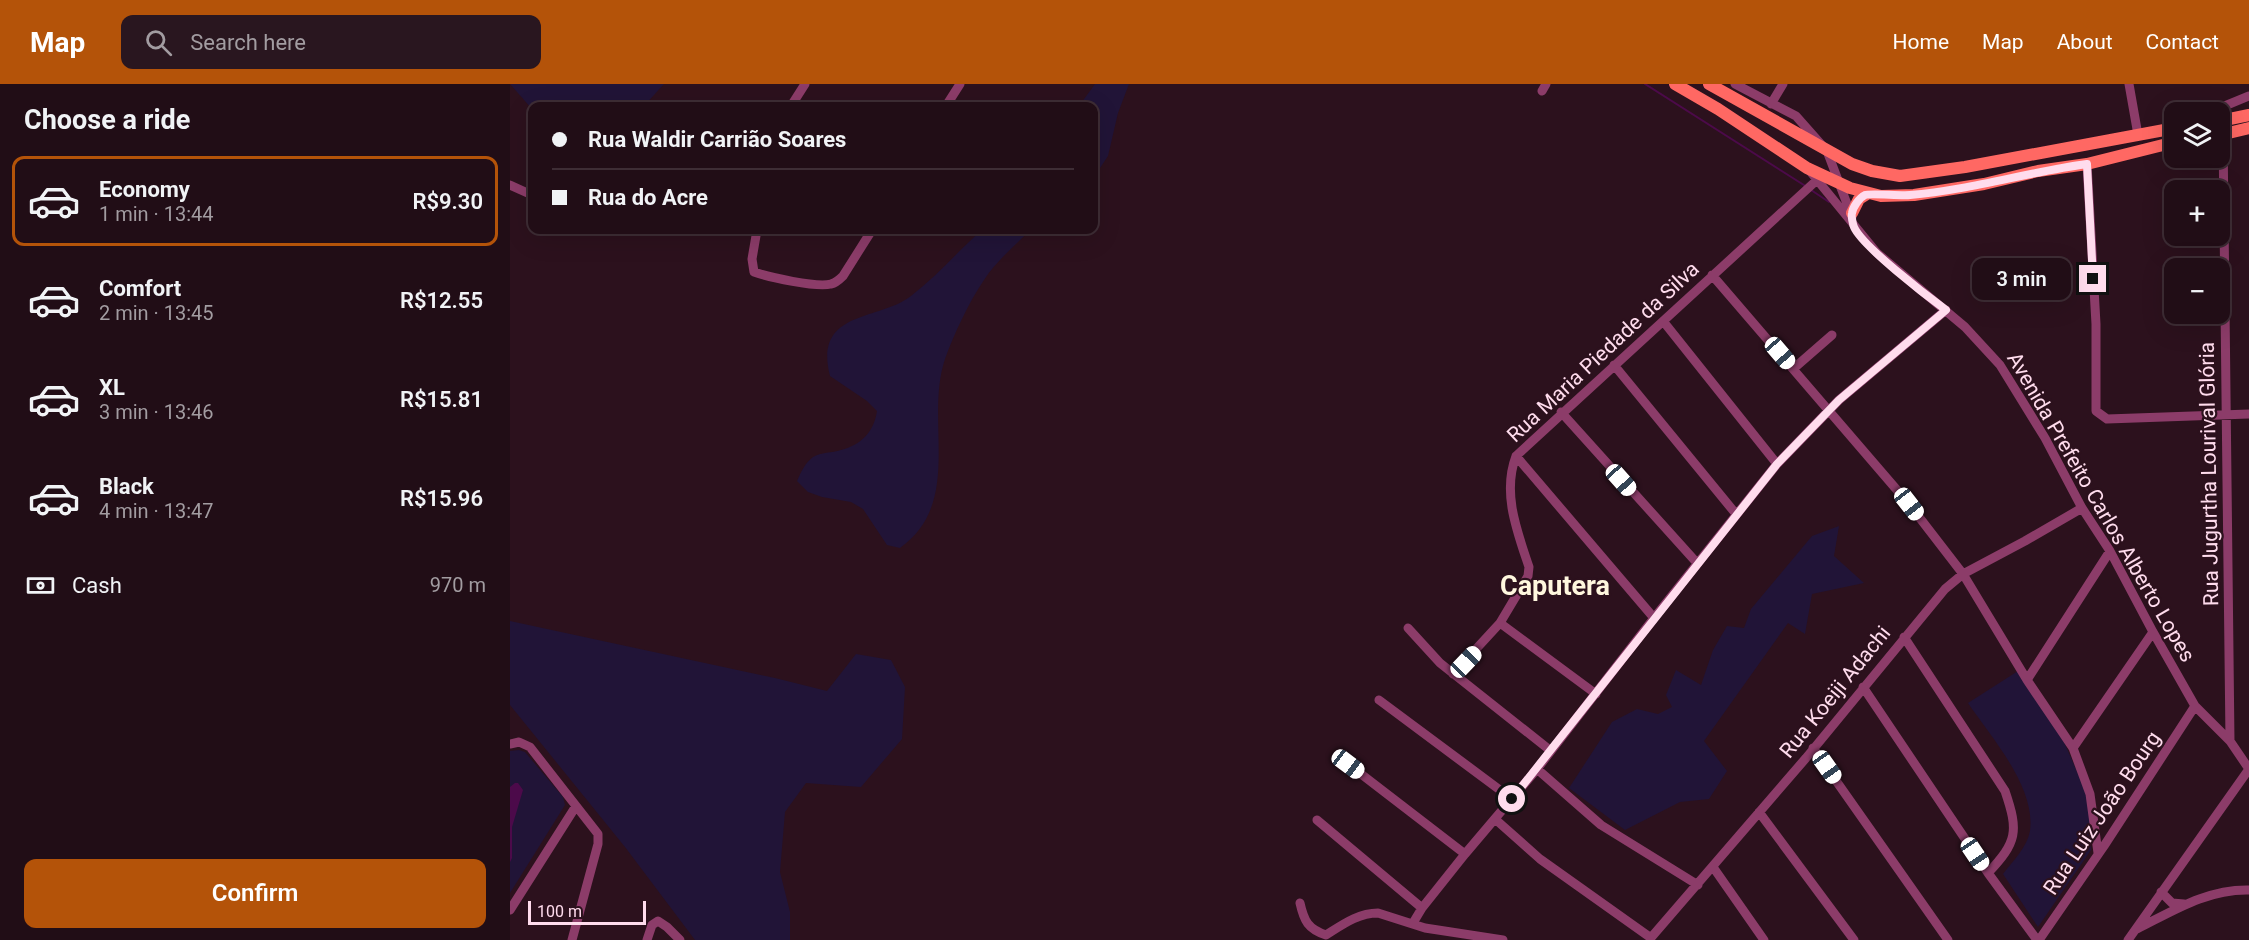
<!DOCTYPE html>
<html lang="en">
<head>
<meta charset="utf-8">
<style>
	:root { --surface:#210d16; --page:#29161f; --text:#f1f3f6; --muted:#a29ca1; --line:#3e2d35; --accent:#b45309 }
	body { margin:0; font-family:Roboto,sans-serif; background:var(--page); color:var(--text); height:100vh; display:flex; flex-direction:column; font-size:22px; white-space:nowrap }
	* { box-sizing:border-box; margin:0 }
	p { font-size:20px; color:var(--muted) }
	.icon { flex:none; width:33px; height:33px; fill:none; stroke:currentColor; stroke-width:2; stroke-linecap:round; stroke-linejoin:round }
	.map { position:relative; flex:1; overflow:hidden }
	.side { display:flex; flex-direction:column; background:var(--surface); width:510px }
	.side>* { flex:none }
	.top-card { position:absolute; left:18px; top:18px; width:570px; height:132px; border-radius:12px; box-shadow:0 6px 24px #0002,0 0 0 2px var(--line); display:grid; align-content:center; height:132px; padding:0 24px; background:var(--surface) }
	.controls { position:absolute; left:1654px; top:18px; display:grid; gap:12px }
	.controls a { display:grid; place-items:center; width:66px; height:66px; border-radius:12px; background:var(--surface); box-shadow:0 6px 24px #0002,0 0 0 2px var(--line); font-size:30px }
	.scale { position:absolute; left:18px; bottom:15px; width:118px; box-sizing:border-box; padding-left:6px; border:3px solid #ffdced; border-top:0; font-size:16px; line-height:21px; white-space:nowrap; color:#ffdced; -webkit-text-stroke:4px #2c111d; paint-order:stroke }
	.end { position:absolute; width:27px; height:27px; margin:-14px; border:8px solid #ffdced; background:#111; box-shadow:0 0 0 3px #111 }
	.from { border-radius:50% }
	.bubble { position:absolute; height:42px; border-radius:12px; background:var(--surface); box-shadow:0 6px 24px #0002,0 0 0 2px var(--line); font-size:20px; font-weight:600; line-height:42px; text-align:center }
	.car { position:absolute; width:18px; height:36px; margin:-18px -9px; border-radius:8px; box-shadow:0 0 4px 2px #0007; background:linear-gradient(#fff 24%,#345 0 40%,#fff 0 76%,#345 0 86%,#fff 0) }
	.top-card b { display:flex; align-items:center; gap:21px; height:57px; font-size:22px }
	.top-card b+b { border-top:2px solid var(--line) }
	.top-card i { width:15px; height:15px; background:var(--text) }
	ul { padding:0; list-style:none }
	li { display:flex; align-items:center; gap:18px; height:90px; margin:0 12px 9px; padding:0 12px; border:3px solid transparent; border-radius:12px }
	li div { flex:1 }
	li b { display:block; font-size:22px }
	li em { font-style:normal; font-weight:600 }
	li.on { border-color:var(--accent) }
	li>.icon { width:54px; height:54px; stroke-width:1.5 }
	h2 { padding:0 24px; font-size:27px; line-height:72px }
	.pay { display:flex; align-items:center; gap:15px; height:66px; padding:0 24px; font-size:22px }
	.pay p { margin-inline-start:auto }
	.action { display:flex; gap:12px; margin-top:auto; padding:12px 24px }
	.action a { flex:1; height:69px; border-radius:12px; background:var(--accent); color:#fff; font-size:24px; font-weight:600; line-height:69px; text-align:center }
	header { display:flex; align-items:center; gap:36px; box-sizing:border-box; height:84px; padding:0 30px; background:var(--accent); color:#fff }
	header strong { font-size:28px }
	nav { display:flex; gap:33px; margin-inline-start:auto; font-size:21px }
	.search { width:420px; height:54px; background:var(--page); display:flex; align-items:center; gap:15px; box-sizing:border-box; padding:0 21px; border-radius:12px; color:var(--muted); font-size:22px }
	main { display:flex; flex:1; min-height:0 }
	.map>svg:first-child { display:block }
</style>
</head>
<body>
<header>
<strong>Map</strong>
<div class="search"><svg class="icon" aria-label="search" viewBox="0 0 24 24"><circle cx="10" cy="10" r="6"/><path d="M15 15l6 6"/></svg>Search here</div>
<nav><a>Home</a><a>Map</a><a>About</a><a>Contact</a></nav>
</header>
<main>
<section class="side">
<h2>Choose a ride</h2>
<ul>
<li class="on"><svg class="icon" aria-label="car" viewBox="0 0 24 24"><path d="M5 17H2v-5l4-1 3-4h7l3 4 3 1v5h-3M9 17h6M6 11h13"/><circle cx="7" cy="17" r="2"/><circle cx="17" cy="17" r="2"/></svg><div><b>Economy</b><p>1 min · 13:44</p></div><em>R$9.30</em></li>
<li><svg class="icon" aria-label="car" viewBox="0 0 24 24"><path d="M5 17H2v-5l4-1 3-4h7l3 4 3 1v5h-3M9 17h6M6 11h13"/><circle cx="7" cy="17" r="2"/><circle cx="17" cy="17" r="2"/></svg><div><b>Comfort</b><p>2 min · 13:45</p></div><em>R$12.55</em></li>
<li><svg class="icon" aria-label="car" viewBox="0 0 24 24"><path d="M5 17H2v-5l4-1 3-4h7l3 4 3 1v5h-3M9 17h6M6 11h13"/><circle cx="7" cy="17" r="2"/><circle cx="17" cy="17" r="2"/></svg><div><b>XL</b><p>3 min · 13:46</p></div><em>R$15.81</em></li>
<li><svg class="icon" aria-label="car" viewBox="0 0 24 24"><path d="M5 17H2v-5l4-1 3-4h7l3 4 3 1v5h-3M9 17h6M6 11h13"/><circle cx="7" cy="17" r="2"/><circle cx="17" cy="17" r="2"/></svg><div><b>Black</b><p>4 min · 13:47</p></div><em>R$15.96</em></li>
</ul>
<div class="pay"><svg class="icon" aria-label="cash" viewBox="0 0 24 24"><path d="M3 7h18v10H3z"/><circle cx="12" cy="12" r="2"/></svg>Cash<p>970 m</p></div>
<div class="action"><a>Confirm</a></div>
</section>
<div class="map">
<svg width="1739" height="856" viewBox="0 0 1739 856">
	<rect width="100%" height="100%" fill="#2c111d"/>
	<path fill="#211437" d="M 0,0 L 154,0 L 134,22 L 110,21 L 109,22 L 22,22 L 22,25 Z
		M 585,0 L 619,0 L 608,29 L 598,72 L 584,93 L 584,22 L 569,22 Z
		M 472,146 L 520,146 C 505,162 486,177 474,196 C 459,218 444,250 435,275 C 414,338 454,418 390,464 L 377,461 L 353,425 L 341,418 L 312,413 L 298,408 L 287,397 C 291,388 295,379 303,373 C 311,368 322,369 331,366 C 351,361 364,348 367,327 L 357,317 L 320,292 C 303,226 369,237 401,212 C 427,192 448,167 472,146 Z
		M 1329,442 L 1324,472 L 1354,499 L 1302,510 L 1295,550 L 1278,539 L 1194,657 L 1217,687 L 1199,715 L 1170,718 L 1115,746 L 1059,704 L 1102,638 L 1127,625 L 1148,630 L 1162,623 L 1156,611 L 1166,586 L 1191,601 L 1203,566 L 1217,542 L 1234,544 L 1241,525 L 1302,452 Z
		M 0,537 L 265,594 L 317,607 L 346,570 L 381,576 L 395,603 L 392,655 L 351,703 L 296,699 L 275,728 L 270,788 L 280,828 L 280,856 L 185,856 L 115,763 L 0,621 Z
		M 1508,587 L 1554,658 L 1581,719 L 1581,766 L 1528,843 L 1493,790 C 1503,777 1517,763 1520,747 C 1526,703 1481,653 1458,619 Z
		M 9,666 L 15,668 L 53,713 L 55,721 L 0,809 L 0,667 Z"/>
	<path fill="#4c0a4a" d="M 5,699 L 8,699 L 13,706 L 2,743 L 2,774 L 0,778 L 0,703 Z"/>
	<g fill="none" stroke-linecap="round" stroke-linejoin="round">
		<path stroke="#4c0a4a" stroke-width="2" d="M 1135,0 L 1297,103
			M 1301,106 L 1319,118"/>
		<path stroke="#8c3c69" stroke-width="9" d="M 1225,0 L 1286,32 L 1317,67 L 1342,133
			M 1619,0 L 1628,51
			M 1032,7 L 1036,0
			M 1261,20 L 1273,0
			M 281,22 L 295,0
			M 436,22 L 450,0
			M 1700,28 L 1739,12
			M 1713,50 L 1720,657
			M 1577,80 L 1586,240 L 1586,327 L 1597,335 L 1739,330
			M 1299,86 L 1367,169 L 1455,243 L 1490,281 L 1535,354 L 1572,424 L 1600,467 L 1643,548 L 1685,622 L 1720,657 L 1739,685
			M 0,101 L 22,111
			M 247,146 L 242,175 L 244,188 C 258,193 307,204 321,200 C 326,199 329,196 333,192 L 362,146
			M 1202,191 L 1399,420 L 1453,490 L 1517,596 L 1563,664 L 1580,710 L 1588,769
			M 1153,237 L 1267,380
			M 1104,281 L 1226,430
			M 1283,285 L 1322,251
			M 1051,328 L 1187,479
			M 1006,372 L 1144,534
			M 990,539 L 1086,610
			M 898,544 L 930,579 L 1041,667
			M 1394,553 L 1495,707 C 1509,748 1507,758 1478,789
			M 943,590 L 990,539 L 1018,492 L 1019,483 C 1007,447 992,409 1006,372 L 1307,96
			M 1517,596 L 1600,467
			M 1353,603 L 1478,789 L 1527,856
			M 869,616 L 1002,715
			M 0,660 L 9,658 L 20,663 L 88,750 L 88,760 L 62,856
			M 1303,664 L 1438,856
			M 1563,664 L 1643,548
			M 838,680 L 955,770
			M 1027,685 L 1091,741 L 1188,801
			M 1249,728 L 1344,856
			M 985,735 L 1030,775 L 1141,854
			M 807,736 L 912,824
			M 1203,783 L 1254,856
			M 1651,808 L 1662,819 L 1674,820
			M 790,819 C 794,837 798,845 816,851 C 832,841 848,829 868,829 L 915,844 L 993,856
			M 0,826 L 66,722
			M 903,839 L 912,824 L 955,770 L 1027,685 L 1144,534 L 1267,380 L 1329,316 L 1436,226
			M 1627,845 C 1663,827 1697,805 1739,806
			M 137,856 L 142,841 L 148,837 L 157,843 L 170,856
			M 1139,856 L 1296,674 L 1435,505 L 1453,490 L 1515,457 L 1572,424
			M 1529,856 L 1594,762 L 1685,622
			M 1618,856 L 1739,685"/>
		<path stroke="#ff6863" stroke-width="12" d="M 1165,0 L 1208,25 L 1297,84 L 1340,104 L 1371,112 L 1404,111 L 1474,100 L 1528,87 L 1577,80 L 1665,58
			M 1199,0 L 1342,80 L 1362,87 L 1390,92 L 1455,83 L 1665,44
			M 1710,37 L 1739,31
			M 1710,51 L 1739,44
			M 1342,129 L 1349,115 L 1357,110"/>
	</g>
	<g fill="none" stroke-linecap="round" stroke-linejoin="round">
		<path stroke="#ffdced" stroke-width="8" d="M 1002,715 L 1267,380 L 1329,316 L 1436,226 C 1417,212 1352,162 1344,143 C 1343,141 1341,132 1342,129 C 1343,123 1349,114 1355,111 C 1360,109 1391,112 1400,111 C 1460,106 1518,88 1577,80 L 1583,195"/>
	</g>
	<g text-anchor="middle" stroke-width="4.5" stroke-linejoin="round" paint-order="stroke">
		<g font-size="21" fill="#ffdced" stroke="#2c111d">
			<text transform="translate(1093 268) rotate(-43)" y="7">Rua Maria Piedade da Silva</text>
			<text transform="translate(1699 390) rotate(-91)" y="7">Rua Jugurtha Lourival Glória</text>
			<text transform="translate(1591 423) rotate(60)" y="7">Avenida Prefeito Carlos Alberto Lopes</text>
			<text transform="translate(1325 608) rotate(-51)" y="7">Rua Koeiji Adachi</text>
			<text transform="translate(1592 729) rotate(-56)" y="7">Rua Luiz João Bourg</text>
		</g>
		<g font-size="27" font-weight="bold" fill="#fff7de" stroke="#2c111d">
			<text x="1045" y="511">Caputera</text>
		</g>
	</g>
</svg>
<div class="controls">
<a><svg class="icon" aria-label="layers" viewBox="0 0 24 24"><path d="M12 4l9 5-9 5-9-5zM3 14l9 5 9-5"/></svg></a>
<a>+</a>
<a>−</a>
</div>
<div class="scale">100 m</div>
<i class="end from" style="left:1002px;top:715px"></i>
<i class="end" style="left:1583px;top:195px"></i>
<div class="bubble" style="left:1462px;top:174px;width:99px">3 min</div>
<i class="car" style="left:1270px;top:269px;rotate:139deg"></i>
<i class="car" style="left:1111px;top:396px;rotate:138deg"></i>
<i class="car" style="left:1399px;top:420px;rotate:142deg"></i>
<i class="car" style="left:956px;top:578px;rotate:44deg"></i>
<i class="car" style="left:838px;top:680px;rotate:127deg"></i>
<i class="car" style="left:1317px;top:683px;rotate:145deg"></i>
<i class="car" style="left:1465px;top:770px;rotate:146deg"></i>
<div class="top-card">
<b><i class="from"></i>Rua Waldir Carrião Soares</b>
<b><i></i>Rua do Acre</b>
</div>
</div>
</main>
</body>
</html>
